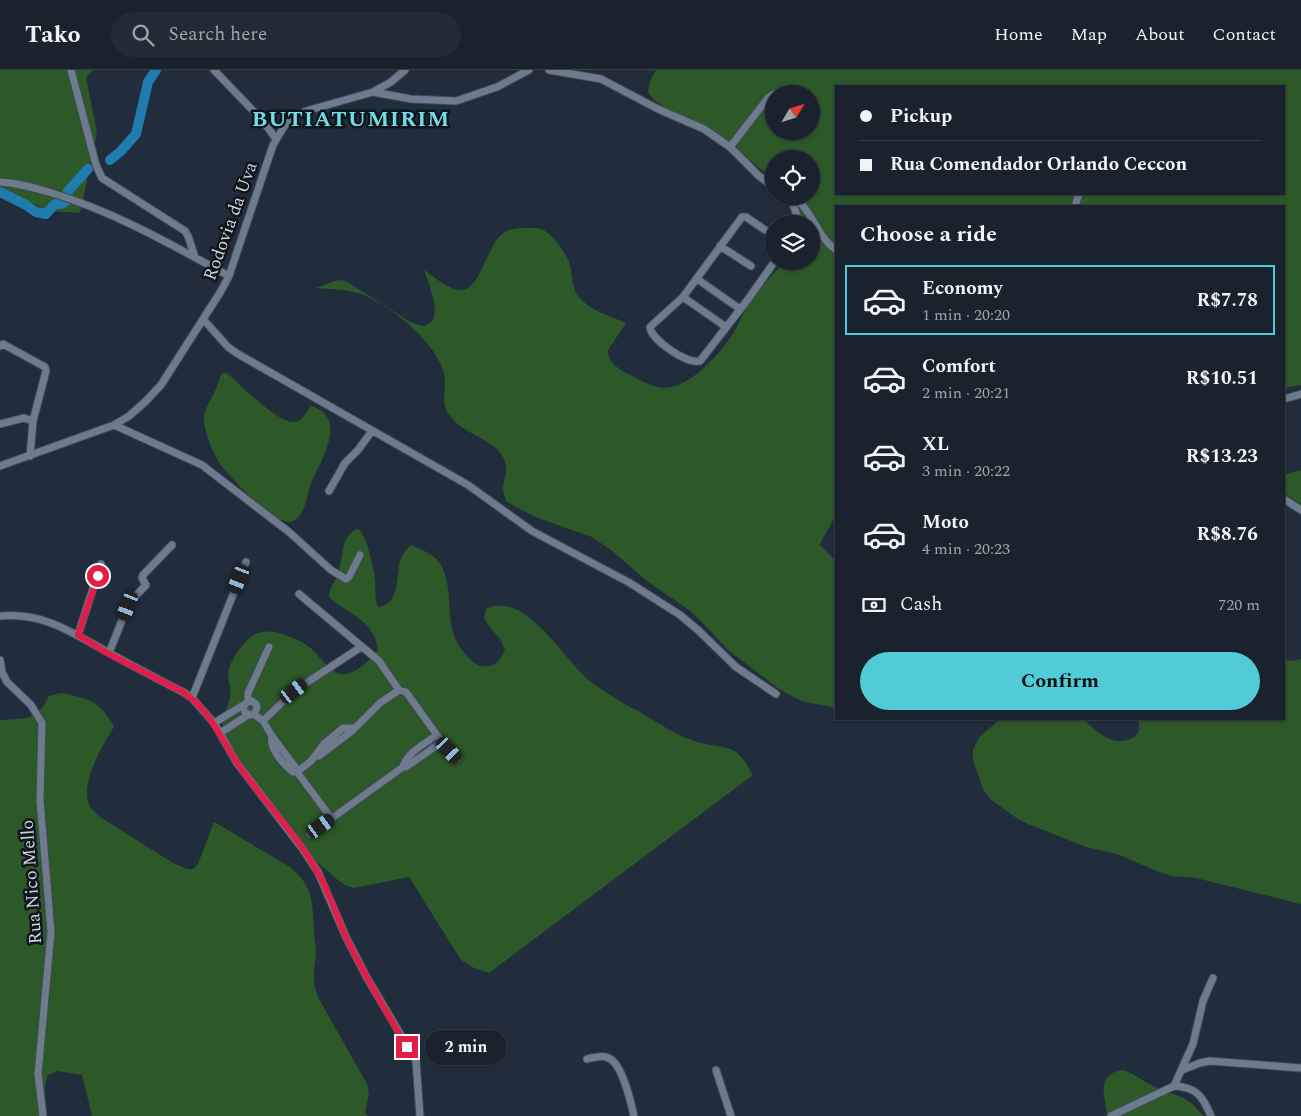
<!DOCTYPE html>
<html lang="en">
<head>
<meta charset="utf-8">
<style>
	:root { --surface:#19222d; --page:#222a35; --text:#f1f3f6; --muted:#9fa4aa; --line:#373f49; --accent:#52cbd8 }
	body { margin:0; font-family:Spectral,serif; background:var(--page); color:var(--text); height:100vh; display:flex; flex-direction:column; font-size:19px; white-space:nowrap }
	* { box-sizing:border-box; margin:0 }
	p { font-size:16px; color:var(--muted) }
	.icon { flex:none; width:28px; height:28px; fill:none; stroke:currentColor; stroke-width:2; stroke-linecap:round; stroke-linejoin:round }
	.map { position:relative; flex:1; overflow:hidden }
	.details { position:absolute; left:835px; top:135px; width:450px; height:515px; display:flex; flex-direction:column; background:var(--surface); border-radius:0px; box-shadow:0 1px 4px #0004,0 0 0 1px var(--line) }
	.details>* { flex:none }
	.guide { position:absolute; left:835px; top:15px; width:450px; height:110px; border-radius:0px; box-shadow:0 1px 4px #0004,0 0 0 1px var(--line); display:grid; align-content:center; height:110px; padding:0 25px; background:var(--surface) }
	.needle { width:32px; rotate:52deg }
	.controls { position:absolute; left:765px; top:15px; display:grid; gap:10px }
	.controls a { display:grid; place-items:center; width:55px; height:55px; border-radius:50%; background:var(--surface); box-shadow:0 1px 4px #0004,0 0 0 1px var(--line); font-size:25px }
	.end { position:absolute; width:22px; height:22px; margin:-11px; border:6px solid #e11d48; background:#fff; box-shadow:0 0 0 2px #fff }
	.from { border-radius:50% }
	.bubble { position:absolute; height:35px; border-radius:18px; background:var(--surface); box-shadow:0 1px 4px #0004,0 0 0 1px var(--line); font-size:16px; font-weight:700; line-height:35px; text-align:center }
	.car { position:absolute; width:15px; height:30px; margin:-15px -8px; border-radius:6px; box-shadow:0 0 4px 1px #0007; background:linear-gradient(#222 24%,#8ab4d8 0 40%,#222 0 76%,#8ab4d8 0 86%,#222 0) }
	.guide b { display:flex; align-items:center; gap:18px; height:48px; font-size:19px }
	.guide b+b { border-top:1px solid var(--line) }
	.guide i { width:12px; height:12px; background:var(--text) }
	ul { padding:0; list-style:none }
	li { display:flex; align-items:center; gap:15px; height:70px; margin:0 10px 8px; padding:0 15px; border:2px solid transparent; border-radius:0px }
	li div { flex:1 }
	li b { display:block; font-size:19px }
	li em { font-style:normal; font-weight:700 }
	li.on { border-color:var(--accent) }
	li>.icon { width:45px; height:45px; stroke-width:1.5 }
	h2 { padding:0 25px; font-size:22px; line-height:60px }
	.pay { display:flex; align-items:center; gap:12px; height:55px; padding:0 25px; font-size:19px }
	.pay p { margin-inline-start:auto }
	.primary-button { display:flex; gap:10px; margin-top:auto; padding:10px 25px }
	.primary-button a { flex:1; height:58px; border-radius:30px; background:var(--accent); color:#111; font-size:20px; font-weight:700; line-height:58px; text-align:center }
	header { display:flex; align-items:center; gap:30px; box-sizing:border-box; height:70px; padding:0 25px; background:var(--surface); border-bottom:1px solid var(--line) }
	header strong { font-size:24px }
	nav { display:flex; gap:28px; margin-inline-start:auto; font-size:18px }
	.search { width:350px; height:45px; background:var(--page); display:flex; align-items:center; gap:12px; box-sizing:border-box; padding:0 18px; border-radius:28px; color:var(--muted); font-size:19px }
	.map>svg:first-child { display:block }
</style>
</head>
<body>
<header>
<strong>Tako</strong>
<div class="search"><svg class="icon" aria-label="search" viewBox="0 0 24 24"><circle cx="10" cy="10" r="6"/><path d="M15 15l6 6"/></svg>Search here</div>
<nav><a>Home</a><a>Map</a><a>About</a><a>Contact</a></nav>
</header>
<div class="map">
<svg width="1301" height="1046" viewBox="0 0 1301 1046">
	<rect width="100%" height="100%" fill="#212d3c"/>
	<path fill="#2d5828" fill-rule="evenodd" d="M 0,0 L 93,0 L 86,7 L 97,63 L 80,143 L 49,141 L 15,125 L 0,123 Z
		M 656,0 L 1301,0 L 1301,315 L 1284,318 L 1284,136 L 836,136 L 836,422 L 833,426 C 845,443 825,459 820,475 L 836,491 L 836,638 L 801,631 L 779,619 L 728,580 L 702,552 L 689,540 L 647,511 L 611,480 L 592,467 L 535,447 L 507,432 C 497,414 510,406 505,392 C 498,369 465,366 451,347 C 438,331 448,321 444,304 C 438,273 387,232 358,223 C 345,219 330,219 316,218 L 338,210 L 346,211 L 410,252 L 423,256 C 426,255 428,254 431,252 C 441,242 428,212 424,200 C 435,207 448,220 461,220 C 483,220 486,168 509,160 C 516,158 525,158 532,158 C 535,158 540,158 543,160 C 552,163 568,186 570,195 C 573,208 571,220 582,230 C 593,242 611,246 626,253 L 608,280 C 607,293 621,301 632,306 C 640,310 648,315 657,317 C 686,324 720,284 734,262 C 740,252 744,241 750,231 C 760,217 773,204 786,191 L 811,191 L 811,154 L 802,154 L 788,126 L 811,126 L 811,89 L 774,89 L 774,110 L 751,91 L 719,75 L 693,55 L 660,34 L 653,29 L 648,22 L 650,11 ZM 836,16 L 1284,16 L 1284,124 L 836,124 ZM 774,24 L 811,24 L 811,61 L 774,61 Z
		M 222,303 L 227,303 C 239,314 279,354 294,352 C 302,352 307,341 311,336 C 349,347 321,391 311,413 C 307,425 305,449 290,452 C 275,454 224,403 217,389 C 211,378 204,361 204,349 C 204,338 211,330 215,321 C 218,315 219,309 222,303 Z
		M 1301,400 L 1301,434 L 1284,423 L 1284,405 Z
		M 358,459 C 367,465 374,499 375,510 C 376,521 374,528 378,537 C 400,535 396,507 400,491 C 402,485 407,479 411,475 C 423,480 436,485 442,497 C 457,530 439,558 469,588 C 474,594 481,598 489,596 C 498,594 501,588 505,580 L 500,569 L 489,556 L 484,548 L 486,539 C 526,518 566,595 594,614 C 610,626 627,635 643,644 C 661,655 678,666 697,672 C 709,676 723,675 734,681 C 743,686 748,697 753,705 L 489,903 L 474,898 L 461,890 L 409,807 L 354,818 L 347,816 L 339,811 L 301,778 L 260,730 L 248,712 L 223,660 C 220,645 228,640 230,627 C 232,609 222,606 235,586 C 248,565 260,556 285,565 C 293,568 302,571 309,577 C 320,585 327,601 341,604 C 354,606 371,590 378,580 C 375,550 347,544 329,527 C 329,517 337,510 339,501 C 343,488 341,463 358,459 Z
		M 1284,589 L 1293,591 L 1301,589 L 1301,834 L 1196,808 L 1172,806 L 1159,802 L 1117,784 L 1086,777 L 1028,754 L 1015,747 L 990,729 L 983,719 L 973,690 L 973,680 L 979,668 L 1000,649 L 1084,649 C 1091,657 1099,664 1109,669 C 1123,675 1147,667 1137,649 L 1284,649 Z
		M 61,623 C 89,629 100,630 114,657 C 103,674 82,710 88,732 C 90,738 95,742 100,747 L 173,793 L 187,799 L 193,799 L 198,794 L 214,752 L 290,797 C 314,817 312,831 314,860 C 314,868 316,875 316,883 C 314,903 311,909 319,929 L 367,1014 L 369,1023 L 365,1043 L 368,1046 L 92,1046 L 82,1005 L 57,1001 L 48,1005 C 43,1019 44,1032 47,1046 L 0,1046 L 0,650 C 27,648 36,652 49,626 Z
		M 1123,1000 C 1134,1003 1141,1010 1151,1015 C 1173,1027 1186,1022 1203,1046 L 1107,1046 C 1105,1026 1095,1004 1123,1000 Z"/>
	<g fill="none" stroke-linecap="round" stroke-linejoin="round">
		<path stroke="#207baf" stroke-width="10" d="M 110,90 L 121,81 L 136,64 L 148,12 L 156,0
			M 0,122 L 26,135 L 36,142 L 46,144 L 55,134 L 61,134 L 66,131 L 68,121 L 88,99"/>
		<g stroke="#404a57" stroke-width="9">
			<path id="minor" d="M 71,0 L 96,95 L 102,108 L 185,161 L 188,166 L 195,187
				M 214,0 L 263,51 L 276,69
				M 549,0 L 601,9 L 658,39 L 704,59 L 730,77 L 759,106 L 774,117
				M 373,22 L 411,29 L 456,31 L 497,17 L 529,0
				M 774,24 L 783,24
				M 730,77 L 768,28 L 774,24
				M 0,112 C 18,113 35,118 52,123 C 115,142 172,175 229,206
				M 790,126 L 800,154
				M 792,126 C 813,140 816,166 836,180
				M 1075,136 L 1079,124
				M 774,166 L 746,147 L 742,147 L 683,227 L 650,257 C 651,270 688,295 700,291 L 749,228 L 775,191
				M 720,176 L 751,196
				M 697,209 L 740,239
				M 683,227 L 726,257
				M 203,249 L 228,277 L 238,284 L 468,415 L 532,461 L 630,513 L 680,545 L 698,560 L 736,597 L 776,624
				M 0,276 L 3,274 L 45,297 L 46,301 L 33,351
				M 1284,329 L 1301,324
				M 0,354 L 24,348 L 33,351 L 30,386
				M 114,355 L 202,395 L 289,462 L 331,500 L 346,509 L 349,507 L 360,485
				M 0,396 L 114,355 L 129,346 L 145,332 L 161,315 L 221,221 L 229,206 L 236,185 L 273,75 L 285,55 L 293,48 L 306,41 L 373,22 L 391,12 L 405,0
				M 329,421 L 345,393 L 358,380 L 372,361
				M 1284,429 L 1301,440
				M 299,524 L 379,591 L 399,620 L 406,622 L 442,672 L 457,689
				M 0,546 C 45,542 74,564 111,584 C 135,597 159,610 183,622 L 192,628 L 214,653 L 237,693 L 302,778 L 318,802 L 346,867 L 366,906 L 416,991 L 420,1046
				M 78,565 L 101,494
				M 109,583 L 129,533 L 146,515 L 142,508 L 143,505 L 172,475
				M 0,590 L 2,602 L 7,612 L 31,635 L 42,653 L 40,730 L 51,862 L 38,1004 L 43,1046
				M 192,628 L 246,492
				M 248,632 L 248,623 L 269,577
				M 254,644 L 257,638 L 256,634 L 252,631 L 246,633 L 243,638 L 245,642 L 250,645 L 254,644 L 263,651 L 272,666 L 296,698 L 297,702 L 332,749
				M 263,651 L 294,621 L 361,577
				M 214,653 L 245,634
				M 220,663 L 248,645
				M 272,666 C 269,679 283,694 293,702 L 297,702
				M 316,686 L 319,686 L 352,661 L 380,633 L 399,620
				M 403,697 C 406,683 426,673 437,665
				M 297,702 L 311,691 L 324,674 L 343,658 L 354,658
				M 310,764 L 403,697 L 406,697 L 442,672
				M 587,989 C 592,988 601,985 606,987 C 622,990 631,1033 634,1046
				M 716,1000 L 731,1046
				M 1182,1000 L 1200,993 L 1210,991 L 1301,998
				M 1174,1016 L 1193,974 L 1203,931 L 1213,908
				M 1111,1046 L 1174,1016 C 1197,1017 1203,1027 1211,1046"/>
		</g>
		<use href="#minor" stroke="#6d7b8c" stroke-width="7"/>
	</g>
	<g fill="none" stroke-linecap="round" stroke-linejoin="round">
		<path stroke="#e11d48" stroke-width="6" d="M 98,506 L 78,565 L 109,584 L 183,622 C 210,640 221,669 238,694 C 263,731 295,762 317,801 C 329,821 336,845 346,867 C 364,905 386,941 407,977"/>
	</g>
	<g text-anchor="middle" stroke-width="5" stroke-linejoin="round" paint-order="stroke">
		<g font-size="18" fill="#cbd3dd" stroke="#10151c">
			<text transform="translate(230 151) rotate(-70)" y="6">Rodovia da Uva</text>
			<text transform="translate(31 812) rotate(-94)" y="6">Rua Nico Mello</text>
		</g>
		<g font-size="22" font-weight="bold" letter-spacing="1" fill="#72dde9" stroke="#10151c">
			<text x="351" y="56">BUTIATUMIRIM</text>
		</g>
	</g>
</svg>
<div class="controls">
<a><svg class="needle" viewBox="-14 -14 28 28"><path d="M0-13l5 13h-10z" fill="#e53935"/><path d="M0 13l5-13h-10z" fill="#9fa4aa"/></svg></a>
<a><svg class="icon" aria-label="locate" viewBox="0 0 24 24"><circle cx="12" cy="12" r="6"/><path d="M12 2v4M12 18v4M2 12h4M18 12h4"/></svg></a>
<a><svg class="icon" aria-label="layers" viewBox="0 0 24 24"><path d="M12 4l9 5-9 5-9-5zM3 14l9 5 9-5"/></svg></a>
</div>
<i class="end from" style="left:98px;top:506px"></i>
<i class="end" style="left:407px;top:977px"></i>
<div class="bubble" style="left:425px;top:960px;width:82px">2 min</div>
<i class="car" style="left:239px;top:509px;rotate:202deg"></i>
<i class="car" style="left:128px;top:536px;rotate:201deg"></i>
<i class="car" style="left:294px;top:621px;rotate:53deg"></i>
<i class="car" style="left:449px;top:680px;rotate:137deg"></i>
<i class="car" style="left:321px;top:756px;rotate:55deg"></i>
<div class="guide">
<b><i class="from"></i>Pickup</b>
<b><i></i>Rua Comendador Orlando Ceccon</b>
</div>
<section class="details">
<h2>Choose a ride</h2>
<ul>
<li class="on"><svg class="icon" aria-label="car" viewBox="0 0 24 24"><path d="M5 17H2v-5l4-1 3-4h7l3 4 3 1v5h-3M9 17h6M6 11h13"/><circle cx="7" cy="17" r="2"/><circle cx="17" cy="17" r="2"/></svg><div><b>Economy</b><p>1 min · 20:20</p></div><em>R$7.78</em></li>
<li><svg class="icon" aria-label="car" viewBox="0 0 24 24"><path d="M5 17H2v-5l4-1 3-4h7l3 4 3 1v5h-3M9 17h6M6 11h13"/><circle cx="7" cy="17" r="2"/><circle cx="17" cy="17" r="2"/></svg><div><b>Comfort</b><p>2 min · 20:21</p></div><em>R$10.51</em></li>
<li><svg class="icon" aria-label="car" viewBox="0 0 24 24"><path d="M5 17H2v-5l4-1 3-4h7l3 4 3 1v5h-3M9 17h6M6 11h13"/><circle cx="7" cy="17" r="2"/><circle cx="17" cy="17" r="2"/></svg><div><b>XL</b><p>3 min · 20:22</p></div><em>R$13.23</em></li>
<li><svg class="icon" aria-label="car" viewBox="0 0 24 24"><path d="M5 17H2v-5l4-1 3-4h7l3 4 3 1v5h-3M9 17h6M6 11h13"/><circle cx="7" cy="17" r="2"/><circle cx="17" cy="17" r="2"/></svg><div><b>Moto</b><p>4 min · 20:23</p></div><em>R$8.76</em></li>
</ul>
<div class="pay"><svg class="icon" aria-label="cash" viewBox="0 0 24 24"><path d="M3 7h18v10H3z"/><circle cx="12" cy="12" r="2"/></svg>Cash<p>720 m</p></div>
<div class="primary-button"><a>Confirm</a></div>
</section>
</div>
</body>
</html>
